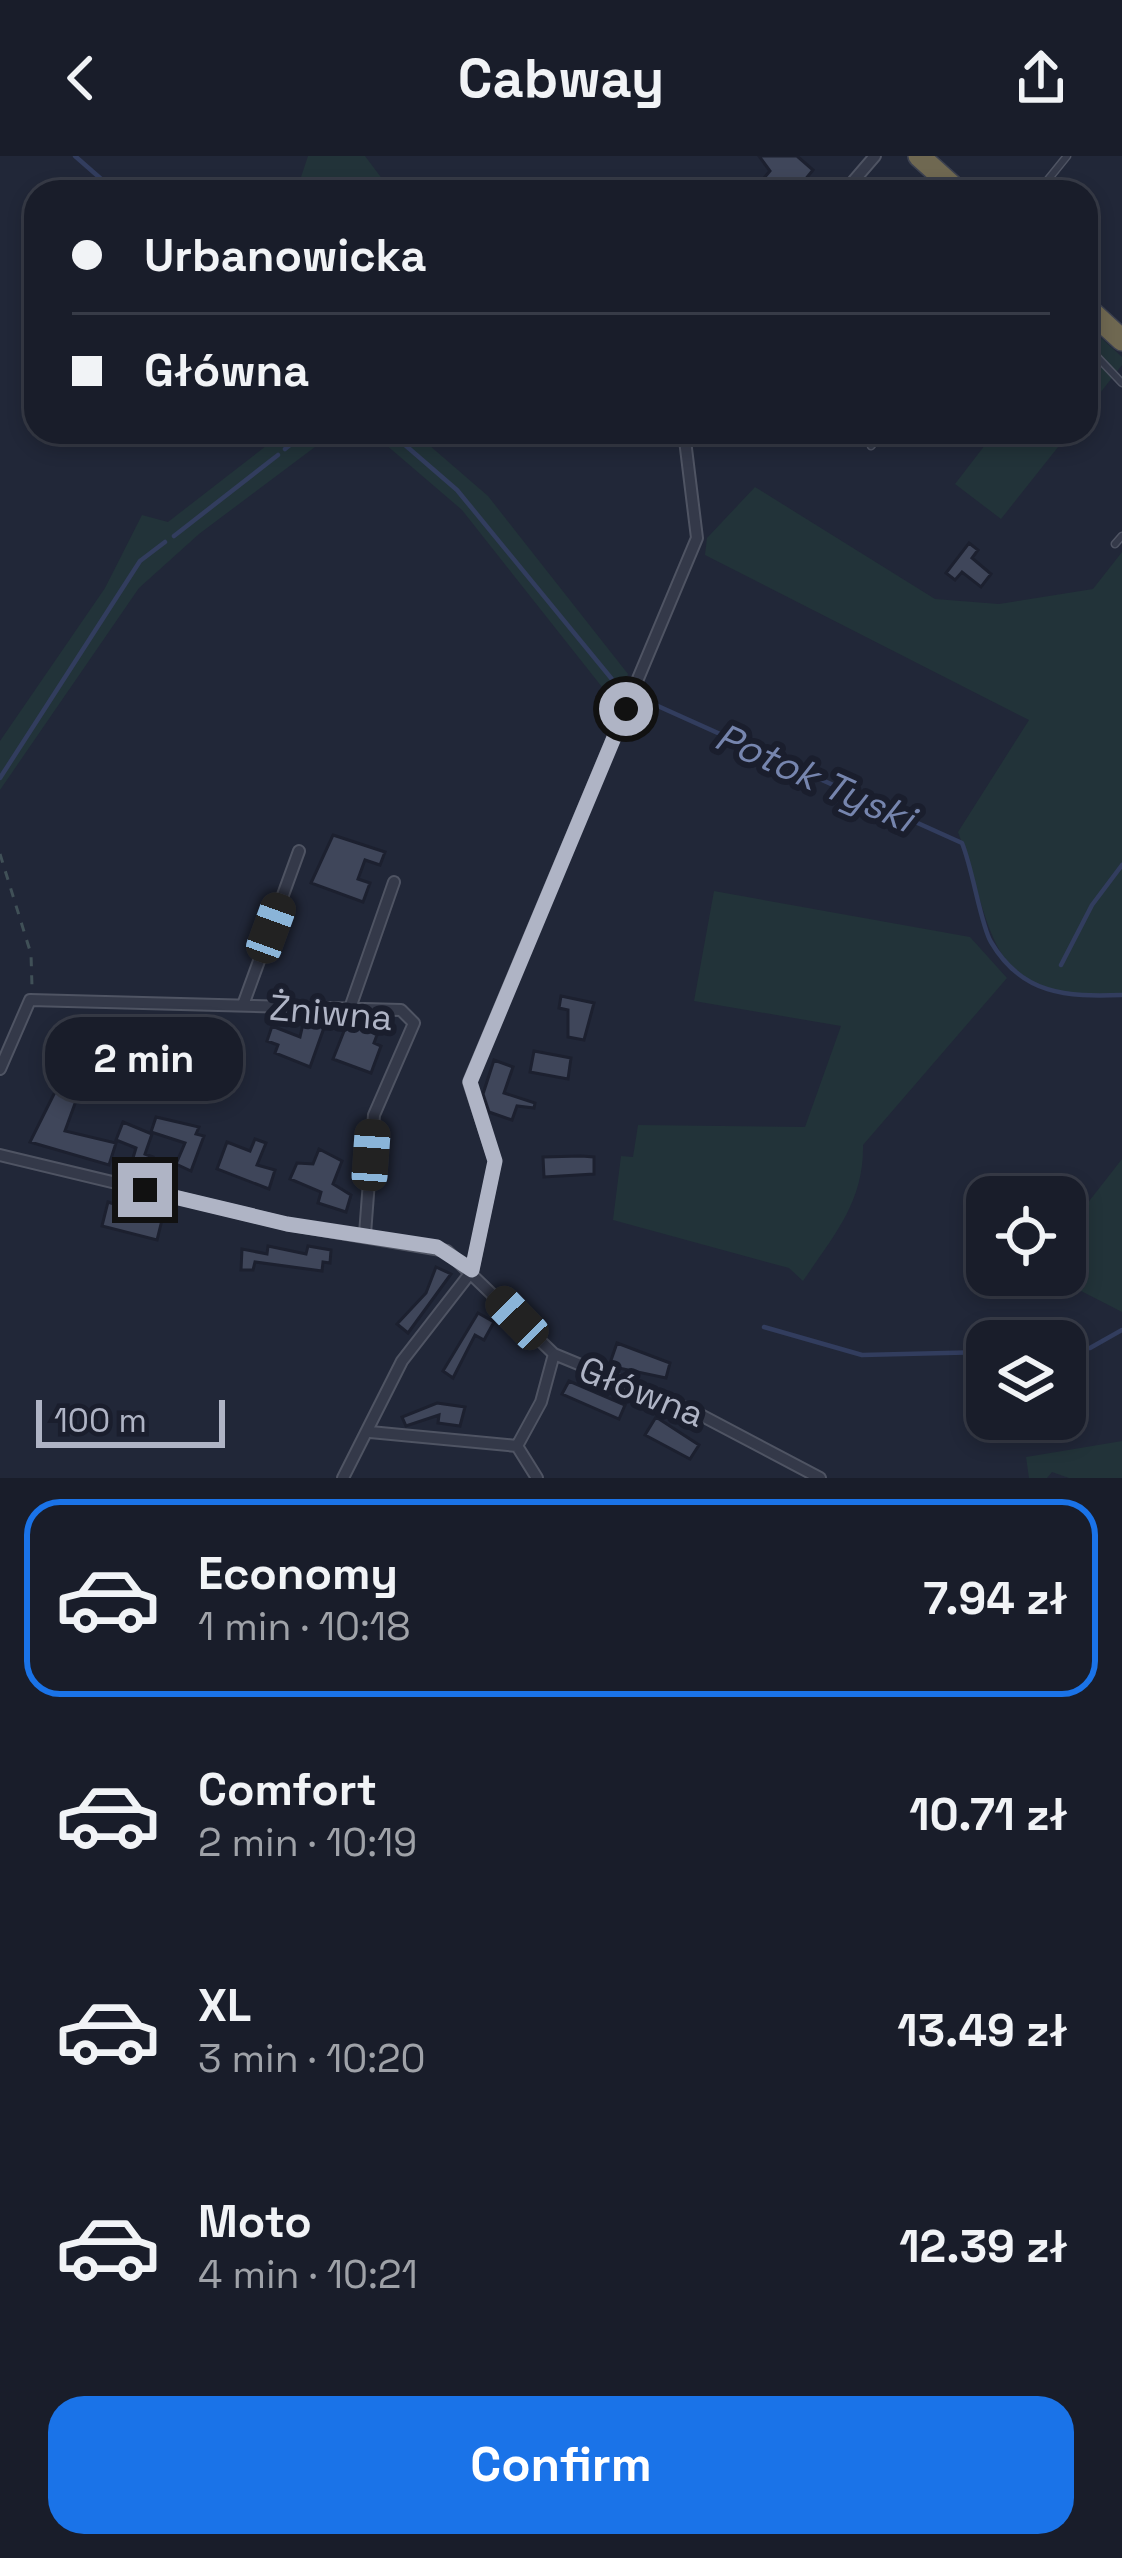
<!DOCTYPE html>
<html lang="en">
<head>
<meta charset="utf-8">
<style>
	:root { --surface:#191d2a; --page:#262a36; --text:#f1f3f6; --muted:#9fa2a8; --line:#373b47; --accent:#1a73e8 }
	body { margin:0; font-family:"Space Grotesk",sans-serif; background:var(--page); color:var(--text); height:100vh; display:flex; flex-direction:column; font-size:45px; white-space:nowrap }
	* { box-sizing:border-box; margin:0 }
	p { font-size:39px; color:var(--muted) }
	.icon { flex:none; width:66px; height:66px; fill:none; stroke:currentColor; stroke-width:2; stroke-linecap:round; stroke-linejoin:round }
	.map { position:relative; height:1322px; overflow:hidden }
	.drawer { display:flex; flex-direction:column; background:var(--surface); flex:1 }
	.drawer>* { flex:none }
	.top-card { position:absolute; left:24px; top:24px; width:1074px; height:264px; border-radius:36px; box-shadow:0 6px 18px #0003,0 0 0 3px var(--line); display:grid; align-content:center; height:264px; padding:0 48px; background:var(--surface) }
	.fabs { position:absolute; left:966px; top:1020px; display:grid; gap:24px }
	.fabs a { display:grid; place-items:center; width:120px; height:120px; border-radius:24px; background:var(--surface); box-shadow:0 6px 18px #0003,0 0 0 3px var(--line); font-size:60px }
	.scale { position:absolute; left:36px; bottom:30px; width:189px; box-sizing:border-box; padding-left:12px; border:6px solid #afb4c5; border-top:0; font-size:33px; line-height:42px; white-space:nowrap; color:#afb4c5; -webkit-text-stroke:9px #1a1e2d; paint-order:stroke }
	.end { position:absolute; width:54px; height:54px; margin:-27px; border:15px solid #afb4c5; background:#111; box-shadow:0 0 0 6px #111 }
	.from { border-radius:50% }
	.bubble { position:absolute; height:84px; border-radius:36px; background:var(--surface); box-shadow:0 6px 18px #0003,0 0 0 3px var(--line); font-size:39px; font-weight:800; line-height:84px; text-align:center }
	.car { position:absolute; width:36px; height:72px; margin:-36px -18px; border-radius:15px; box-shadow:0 0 9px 3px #0007; background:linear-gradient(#222 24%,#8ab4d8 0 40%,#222 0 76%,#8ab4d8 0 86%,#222 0) }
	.top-card b { display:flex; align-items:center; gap:42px; height:114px; font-size:45px }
	.top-card b+b { border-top:3px solid var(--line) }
	.top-card i { width:30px; height:30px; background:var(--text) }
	ul { padding:21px 0 0; list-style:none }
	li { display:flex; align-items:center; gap:36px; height:198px; margin:0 24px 18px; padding:0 24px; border:6px solid transparent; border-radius:36px }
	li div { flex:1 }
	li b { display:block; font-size:45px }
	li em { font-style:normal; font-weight:800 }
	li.active { border-color:var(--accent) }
	li>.icon { width:108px; height:108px; stroke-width:1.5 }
	.button { display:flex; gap:24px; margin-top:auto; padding:24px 48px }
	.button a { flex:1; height:138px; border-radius:36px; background:var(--accent); color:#fff; font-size:48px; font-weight:800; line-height:138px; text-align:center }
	header { display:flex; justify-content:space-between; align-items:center; height:156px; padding:0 48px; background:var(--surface); font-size:54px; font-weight:800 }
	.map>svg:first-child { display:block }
</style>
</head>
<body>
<header><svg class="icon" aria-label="back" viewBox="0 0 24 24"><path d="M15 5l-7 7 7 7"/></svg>Cabway<svg class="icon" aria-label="share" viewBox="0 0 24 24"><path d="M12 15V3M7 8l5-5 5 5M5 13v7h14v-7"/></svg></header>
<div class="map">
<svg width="1122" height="1322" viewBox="0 0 1122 1322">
	<rect width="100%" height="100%" fill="#212738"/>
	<path fill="#223339" d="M 308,0 L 365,0 L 392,36 L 296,36 Z
		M 1086,168 L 1122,201 L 1122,209 L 1086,255 Z
		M 284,276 L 335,276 L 199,378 L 139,432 L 0,634 L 0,585 L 105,432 L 142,359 L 168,366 Z
		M 371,276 L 414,276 L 488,340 L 628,518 L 617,550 L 462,354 Z
		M 995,276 L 1070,276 L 1001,363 L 955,328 Z
		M 755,331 L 935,443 L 999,448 L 1093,433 L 1122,396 L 1122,839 C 983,844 998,783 958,676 L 1029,564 L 705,399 L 707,382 Z
		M 714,735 L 970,781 L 1007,822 L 863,989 C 864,1046 834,1079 803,1125 L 789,1112 L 613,1064 L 621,1000 L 633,1001 L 638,969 L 805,971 L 841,870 L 694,845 Z
		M 1122,1003 L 1122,1156 L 1050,1119 L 1065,1119 L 1065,1076 Z
		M 1122,1285 L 1122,1322 L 1069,1322 L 1052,1316 L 1047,1322 L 1029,1322 L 1026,1301 Z"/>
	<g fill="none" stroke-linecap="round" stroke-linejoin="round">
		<path stroke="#323d5e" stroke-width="4.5" d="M 75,0 L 116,36
			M 390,276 L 457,334 L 620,533 L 962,687 C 973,714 981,770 991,786 C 1022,839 1067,841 1122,839
			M 285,293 L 306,276
			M 174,380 L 278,299
			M 0,622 L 140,405 L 165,386
			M 1061,809 L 1092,749 L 1122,709
			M 764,1171 L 862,1199 L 987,1196
			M 1065,1194 L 1090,1192 L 1122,1174"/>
	</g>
	<path fill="#3f465a" stroke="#1c202f" stroke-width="3" d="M 759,0 L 797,0 L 813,14 L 795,36 L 785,28 L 778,36 L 766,36 L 758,29 L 770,15 Z
		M 969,387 L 978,394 L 972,402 L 991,418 L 981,431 L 962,416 L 955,424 L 946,417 Z
		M 333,679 L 385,696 L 380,709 L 365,704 L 358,723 L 370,727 L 363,746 L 311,727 Z
		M 561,840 L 594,847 L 584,884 L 568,881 L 568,854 L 559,852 Z
		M 89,861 L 138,882 L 131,898 L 82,878 Z
		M 313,863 L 326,866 L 310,911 L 275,897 L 278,889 L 267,885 L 272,870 L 300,881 L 303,868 L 311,870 Z
		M 348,865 L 377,879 L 374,887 L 381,890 L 371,917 L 333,903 Z
		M 534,895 L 571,902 L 568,923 L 530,916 Z
		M 494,904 L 513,911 L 504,937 L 535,947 L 534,952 L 517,950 L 512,964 L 489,956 L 483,938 Z
		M 56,934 L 77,942 L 65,975 L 116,987 L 109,1009 L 30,986 Z
		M 156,961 L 199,971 L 196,978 L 204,980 L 191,1015 L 176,1008 L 185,987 L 151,976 Z
		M 123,966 L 152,978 L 145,998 L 153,1001 L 148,1018 L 130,1012 L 136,992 L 116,984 Z
		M 255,983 L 266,987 L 257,1009 L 275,1014 L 269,1033 L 217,1013 L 227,986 L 250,995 Z
		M 319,993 L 342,1005 L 333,1028 L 351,1039 L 346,1056 L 318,1047 L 321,1036 L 290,1023 L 297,1007 L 313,1008 Z
		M 581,1000 L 594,1001 L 594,1018 L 544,1021 L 543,1001 Z
		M 108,1046 L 162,1064 L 157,1084 L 102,1070 Z
		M 268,1090 L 306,1098 L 308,1090 L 331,1094 L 330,1107 L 323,1106 L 322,1115 L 255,1106 L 253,1114 L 241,1114 L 242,1093 L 267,1098 Z
		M 436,1111 L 451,1118 L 408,1177 L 397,1168 L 426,1137 Z
		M 478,1157 L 494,1166 L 484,1184 L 475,1179 L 453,1222 L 443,1215 Z
		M 617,1187 L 670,1207 L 666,1222 L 609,1210 Z
		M 569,1225 L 625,1249 L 619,1263 L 562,1238 Z
		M 437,1247 L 465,1251 L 460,1270 L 438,1267 L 439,1259 L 406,1270 L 402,1261 Z
		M 656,1261 L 699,1289 L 690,1303 L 645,1279 Z"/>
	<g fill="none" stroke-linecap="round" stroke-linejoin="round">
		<g stroke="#4f5463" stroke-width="9">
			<path id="lane" d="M 1038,36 L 1067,0
				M 1086,189 L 1122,227
				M 871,290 L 883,276
				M 1115,388 L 1122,380"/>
		</g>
		<g stroke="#4f5463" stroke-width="14">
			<path id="street" d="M 844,36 L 875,0
				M 243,849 L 299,695
				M 350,852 L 394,726
				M 0,913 L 30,844 L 401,854 L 414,867 L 374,959 L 365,1078
				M 0,999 L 287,1068 L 447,1095 L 554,1198 L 695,1256 L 820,1322
				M 370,1276 L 517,1290
				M 517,1290 L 541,1246 L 554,1198
				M 517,1290 L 537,1322
				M 343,1322 L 402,1205 L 472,1115 L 495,1005 L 469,926 L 697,382 L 684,276"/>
		</g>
		<g stroke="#3c4150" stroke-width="24">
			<path id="highway" d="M 919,0 L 959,36
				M 1086,151 L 1122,184"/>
		</g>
		<path stroke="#405057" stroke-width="3" stroke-dasharray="9 9" stroke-linecap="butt" d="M 0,698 L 31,798 L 32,831"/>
		<use href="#lane" stroke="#343949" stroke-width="6"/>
		<use href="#street" stroke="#343949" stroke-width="10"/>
		<use href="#highway" stroke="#6f6851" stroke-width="21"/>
	</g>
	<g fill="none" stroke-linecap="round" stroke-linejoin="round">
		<path stroke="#afb4c5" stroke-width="15" d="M 145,1034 L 287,1068 L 437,1091 L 472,1114 L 495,1005 L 470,926 L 626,553"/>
	</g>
	<g text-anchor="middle" stroke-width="12" stroke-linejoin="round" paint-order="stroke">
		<g font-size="36" fill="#afb4c5" stroke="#1a1e2d">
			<text transform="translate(331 856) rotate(5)" y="13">Żniwna</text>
			<text transform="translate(642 1235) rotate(22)" y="13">Główna</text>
		</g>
		<g font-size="39" font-style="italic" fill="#7685ae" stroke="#1a1e2d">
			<text transform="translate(815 621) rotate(24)" y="14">Potok Tyski</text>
		</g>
	</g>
</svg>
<div class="fabs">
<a><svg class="icon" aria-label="locate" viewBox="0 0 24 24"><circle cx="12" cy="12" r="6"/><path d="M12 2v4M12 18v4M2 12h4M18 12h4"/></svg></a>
<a><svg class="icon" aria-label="layers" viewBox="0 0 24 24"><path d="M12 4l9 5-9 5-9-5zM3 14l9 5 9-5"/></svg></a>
</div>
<div class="scale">100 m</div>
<i class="end from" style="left:626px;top:553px"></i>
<i class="end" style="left:145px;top:1034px"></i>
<div class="bubble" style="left:45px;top:861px;width:198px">2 min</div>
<i class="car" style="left:271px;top:772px;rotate:20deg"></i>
<i class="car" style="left:371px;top:999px;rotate:4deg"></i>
<i class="car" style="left:517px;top:1162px;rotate:316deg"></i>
<div class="top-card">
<b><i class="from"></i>Urbanowicka</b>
<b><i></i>Główna</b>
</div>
</div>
<section class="drawer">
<ul>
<li class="active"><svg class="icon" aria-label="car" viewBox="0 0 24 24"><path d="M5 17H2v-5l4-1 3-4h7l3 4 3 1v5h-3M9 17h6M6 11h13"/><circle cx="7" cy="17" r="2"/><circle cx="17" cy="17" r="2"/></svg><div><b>Economy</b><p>1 min · 10:18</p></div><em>7.94 zł</em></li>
<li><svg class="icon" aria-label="car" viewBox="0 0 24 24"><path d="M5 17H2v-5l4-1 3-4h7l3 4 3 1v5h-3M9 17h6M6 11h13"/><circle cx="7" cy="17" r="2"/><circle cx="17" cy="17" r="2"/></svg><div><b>Comfort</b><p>2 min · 10:19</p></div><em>10.71 zł</em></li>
<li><svg class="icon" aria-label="car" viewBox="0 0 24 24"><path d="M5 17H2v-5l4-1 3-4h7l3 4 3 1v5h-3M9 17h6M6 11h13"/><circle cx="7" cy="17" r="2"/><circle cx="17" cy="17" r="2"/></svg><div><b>XL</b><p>3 min · 10:20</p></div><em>13.49 zł</em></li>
<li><svg class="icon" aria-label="car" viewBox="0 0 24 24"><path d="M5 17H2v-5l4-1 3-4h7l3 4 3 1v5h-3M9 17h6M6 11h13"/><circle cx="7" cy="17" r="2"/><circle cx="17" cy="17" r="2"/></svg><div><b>Moto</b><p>4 min · 10:21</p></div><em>12.39 zł</em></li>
</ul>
<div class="button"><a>Confirm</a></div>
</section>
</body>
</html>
